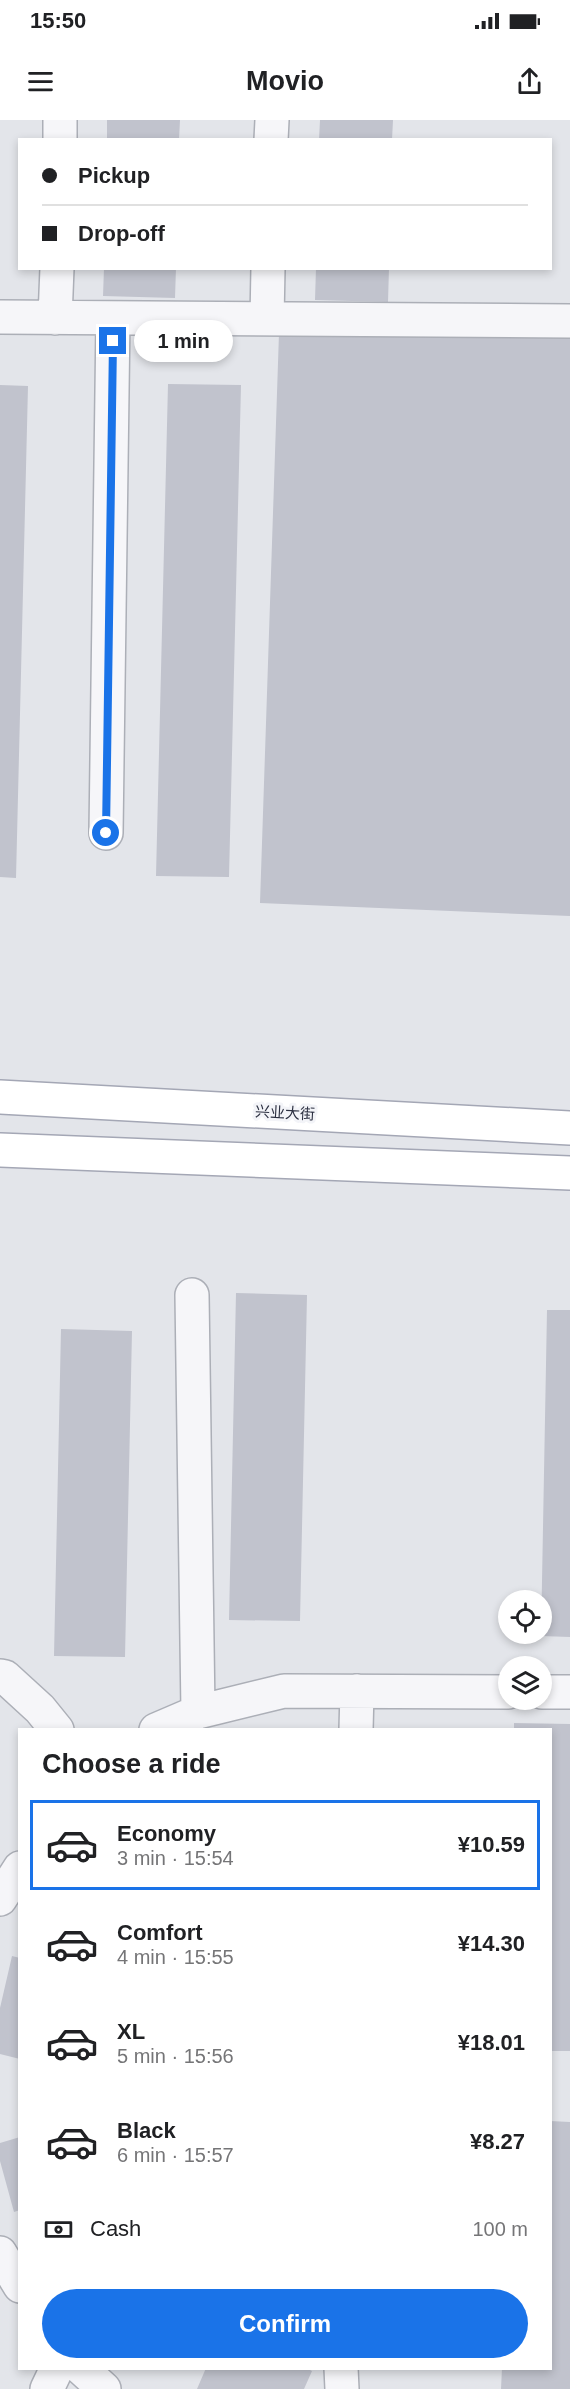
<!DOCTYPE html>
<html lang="en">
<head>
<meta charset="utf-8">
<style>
	:root { --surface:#fff; --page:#f2f2f2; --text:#202124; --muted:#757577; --line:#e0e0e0; --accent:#1a73e8 }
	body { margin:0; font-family:Arial,"Noto Sans SC",sans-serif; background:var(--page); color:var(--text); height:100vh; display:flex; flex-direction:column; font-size:22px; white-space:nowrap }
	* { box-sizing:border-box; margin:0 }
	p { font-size:20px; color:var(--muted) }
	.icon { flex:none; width:33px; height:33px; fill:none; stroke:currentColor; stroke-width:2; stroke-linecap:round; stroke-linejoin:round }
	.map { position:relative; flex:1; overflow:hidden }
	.side { position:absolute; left:18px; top:1608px; width:534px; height:642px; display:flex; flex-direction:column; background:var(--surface); border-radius:0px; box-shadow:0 3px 9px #0003 }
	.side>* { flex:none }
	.top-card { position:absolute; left:18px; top:18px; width:534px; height:132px; border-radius:0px; box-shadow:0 3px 9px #0003; display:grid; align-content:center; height:132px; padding:0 24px; background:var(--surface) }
	.buttons { position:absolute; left:498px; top:1470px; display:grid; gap:12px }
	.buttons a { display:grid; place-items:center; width:54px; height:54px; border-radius:50%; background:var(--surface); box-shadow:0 3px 9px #0003; font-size:30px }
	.end { position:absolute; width:27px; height:27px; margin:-14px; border:8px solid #1a73e8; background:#fff; box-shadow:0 0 0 3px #fff }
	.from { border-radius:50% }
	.bubble { position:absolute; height:42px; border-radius:21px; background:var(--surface); box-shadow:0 3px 9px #0003; font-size:20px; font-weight:600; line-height:42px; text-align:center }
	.top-card b { display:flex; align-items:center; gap:21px; height:57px; font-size:22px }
	.top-card b+b { border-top:2px solid var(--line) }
	.top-card i { width:15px; height:15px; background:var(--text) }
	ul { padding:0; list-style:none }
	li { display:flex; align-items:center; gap:18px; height:90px; margin:0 12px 9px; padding:0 12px; border:3px solid transparent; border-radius:0px }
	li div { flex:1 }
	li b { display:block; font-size:22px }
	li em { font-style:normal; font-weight:600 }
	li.on { border-color:var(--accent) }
	li>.icon { width:54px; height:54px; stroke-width:1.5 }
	h2 { padding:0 24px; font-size:27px; line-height:72px }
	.pay { display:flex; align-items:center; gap:15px; height:66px; padding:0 24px; font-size:22px }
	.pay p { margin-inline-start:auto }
	.button { display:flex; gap:12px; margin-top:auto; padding:12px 24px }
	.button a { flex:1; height:69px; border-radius:36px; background:var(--accent); color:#fff; font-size:24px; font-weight:600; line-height:69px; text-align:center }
	.status { display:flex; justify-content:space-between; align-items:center; height:42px; padding:0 30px; background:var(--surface); direction:ltr }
	.status svg { height:16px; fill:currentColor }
	header { display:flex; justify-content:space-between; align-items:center; height:78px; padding:0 24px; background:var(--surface); font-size:27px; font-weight:600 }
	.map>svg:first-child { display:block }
</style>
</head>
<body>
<div class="status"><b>15:50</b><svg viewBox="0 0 49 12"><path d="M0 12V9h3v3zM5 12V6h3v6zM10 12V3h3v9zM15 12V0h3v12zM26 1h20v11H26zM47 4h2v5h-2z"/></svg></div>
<header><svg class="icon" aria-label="menu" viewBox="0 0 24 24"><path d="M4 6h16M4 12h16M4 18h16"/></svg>Movio<svg class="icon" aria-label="share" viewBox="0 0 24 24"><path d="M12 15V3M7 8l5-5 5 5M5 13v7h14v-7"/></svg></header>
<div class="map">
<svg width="570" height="2269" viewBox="0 0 570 2269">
	<rect width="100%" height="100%" fill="#e3e5ea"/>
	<path fill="#c1c3cd" d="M 107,0 L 180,0 L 179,20 L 107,20 Z
		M 320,0 L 393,0 L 392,20 L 319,20 Z
		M 104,148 L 176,148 L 175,178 L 103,176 Z
		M 316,148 L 389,148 L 388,182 L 315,180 Z
		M 279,213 L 570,217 L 570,796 L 260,783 Z
		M 168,264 L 241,265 L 229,757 L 156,756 Z
		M 0,265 L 28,266 L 16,758 L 0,757 Z
		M 236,1173 L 307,1175 L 300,1501 L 229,1500 Z
		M 547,1190 L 570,1190 L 570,1517 L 541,1516 Z
		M 61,1209 L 132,1211 L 125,1537 L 54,1536 Z
		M 514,1603 L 570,1604 L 570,1931 L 550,1931 L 550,1610 L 514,1610 Z
		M 12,1836 L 20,1838 L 20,1939 L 0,1934 L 0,1888 Z
		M 550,2001 L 570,2002 L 570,2269 L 501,2269 L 502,2248 L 550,2248 Z
		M 20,2017 L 20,2090 L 14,2092 L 0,2041 L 0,2023 Z
		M 206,2248 L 306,2248 L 312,2251 L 304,2269 L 197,2269 Z"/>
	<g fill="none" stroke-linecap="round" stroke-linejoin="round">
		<g stroke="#acafb7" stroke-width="36">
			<path id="minor" d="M 60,20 L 60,0
				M 271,20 L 272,0
				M 0,197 L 570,201
				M 55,198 L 57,148
				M 267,199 L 268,148
				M 106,713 L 113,198
				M 192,1175 L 198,1592
				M 0,1556 L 5,1557 L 40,1589 L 57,1610
				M 542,1572 L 570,1572
				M 156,1610 L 198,1592 L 284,1571 L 508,1572
				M 356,1610 L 357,1571
				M 0,1779 L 20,1748
				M 0,2133 L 20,2166
				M 81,2248 L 104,2269
				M 341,2248 L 342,2269
				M 47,2269 L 57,2248"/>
		</g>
		<g stroke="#a4a7b5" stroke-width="36">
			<path id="major" d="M 0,977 L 570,1008
				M 0,1030 L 570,1053"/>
		</g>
		<use href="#minor" stroke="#f6f6f9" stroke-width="33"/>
		<use href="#major" stroke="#fff" stroke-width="33"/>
	</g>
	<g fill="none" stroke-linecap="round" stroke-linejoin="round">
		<path stroke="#1a73e8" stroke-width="8" d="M 106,713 L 113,221"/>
	</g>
	<g text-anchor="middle" stroke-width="6" stroke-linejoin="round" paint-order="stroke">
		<g font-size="15" fill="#2c3041" stroke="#f3f4f8">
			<text transform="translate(285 993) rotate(3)" y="5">兴业大街</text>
		</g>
	</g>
</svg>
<div class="buttons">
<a><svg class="icon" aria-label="locate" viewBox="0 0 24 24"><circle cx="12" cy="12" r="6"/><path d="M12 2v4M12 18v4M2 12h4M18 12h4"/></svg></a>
<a><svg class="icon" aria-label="layers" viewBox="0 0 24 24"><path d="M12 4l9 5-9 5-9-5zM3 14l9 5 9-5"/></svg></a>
</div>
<i class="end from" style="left:106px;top:713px"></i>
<i class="end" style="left:113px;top:221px"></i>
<div class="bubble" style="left:134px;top:200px;width:99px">1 min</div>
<div class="top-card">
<b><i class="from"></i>Pickup</b>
<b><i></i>Drop-off</b>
</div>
<section class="side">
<h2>Choose a ride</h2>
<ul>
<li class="on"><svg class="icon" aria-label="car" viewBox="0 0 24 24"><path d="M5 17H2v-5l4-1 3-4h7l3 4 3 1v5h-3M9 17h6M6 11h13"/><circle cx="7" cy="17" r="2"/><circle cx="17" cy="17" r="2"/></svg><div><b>Economy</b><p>3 min · 15:54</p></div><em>¥10.59</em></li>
<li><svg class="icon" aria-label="car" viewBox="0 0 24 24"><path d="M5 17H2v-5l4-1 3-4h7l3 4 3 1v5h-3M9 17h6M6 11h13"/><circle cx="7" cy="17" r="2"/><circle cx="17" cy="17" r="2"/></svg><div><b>Comfort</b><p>4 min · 15:55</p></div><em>¥14.30</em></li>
<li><svg class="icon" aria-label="car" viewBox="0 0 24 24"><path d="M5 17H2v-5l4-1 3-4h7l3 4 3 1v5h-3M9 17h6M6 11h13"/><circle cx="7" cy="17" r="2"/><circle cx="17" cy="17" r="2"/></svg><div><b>XL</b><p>5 min · 15:56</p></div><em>¥18.01</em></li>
<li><svg class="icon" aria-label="car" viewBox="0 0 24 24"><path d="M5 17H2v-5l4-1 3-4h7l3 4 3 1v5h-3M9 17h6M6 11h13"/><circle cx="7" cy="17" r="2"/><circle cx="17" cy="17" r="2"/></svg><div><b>Black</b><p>6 min · 15:57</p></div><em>¥8.27</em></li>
</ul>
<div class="pay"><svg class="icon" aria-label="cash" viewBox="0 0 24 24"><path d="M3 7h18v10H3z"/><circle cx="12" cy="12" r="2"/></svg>Cash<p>100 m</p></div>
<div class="button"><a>Confirm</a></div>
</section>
</div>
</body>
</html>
